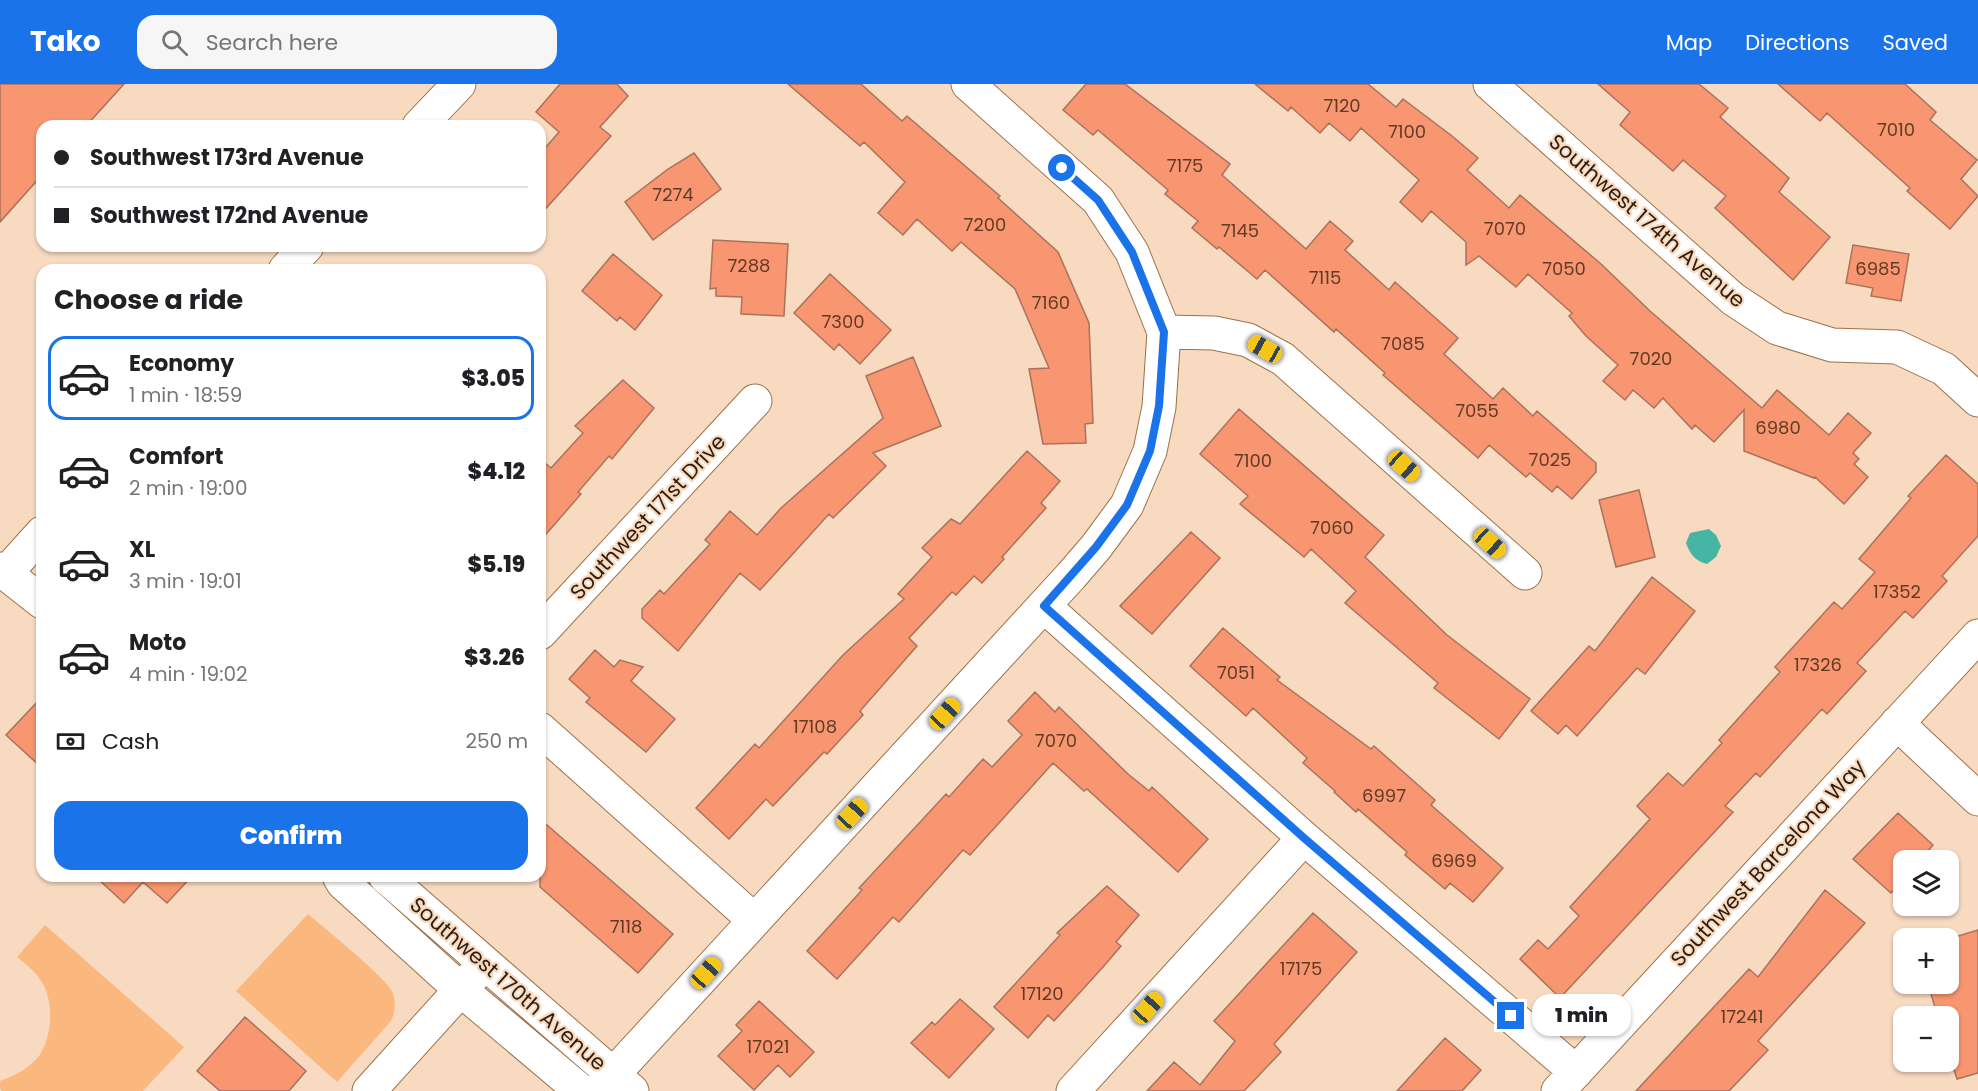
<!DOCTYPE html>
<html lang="en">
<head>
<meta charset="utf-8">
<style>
	:root { --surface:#fff; --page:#f6f6f6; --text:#202124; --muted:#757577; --line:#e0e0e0; --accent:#1a73e8 }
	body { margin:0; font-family:Poppins,sans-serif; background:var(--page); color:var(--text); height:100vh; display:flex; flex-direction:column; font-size:22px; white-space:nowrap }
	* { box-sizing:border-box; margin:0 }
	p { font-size:20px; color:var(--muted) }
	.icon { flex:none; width:33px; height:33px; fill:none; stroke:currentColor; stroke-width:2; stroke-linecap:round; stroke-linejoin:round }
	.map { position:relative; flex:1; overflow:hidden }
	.details { position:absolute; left:36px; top:180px; width:510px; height:618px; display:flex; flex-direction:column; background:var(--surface); border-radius:18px; box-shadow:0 2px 4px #0004 }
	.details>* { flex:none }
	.top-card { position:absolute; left:36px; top:36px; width:510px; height:132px; border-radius:18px; box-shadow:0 2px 4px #0004; display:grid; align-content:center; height:132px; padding:0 18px; background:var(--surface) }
	.controls { position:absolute; left:1893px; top:766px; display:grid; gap:12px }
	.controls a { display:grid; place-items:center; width:66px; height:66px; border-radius:12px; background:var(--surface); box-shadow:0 2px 4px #0004; font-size:30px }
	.end { position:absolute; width:27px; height:27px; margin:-14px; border:8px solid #1a73e8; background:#fff; box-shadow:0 0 0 3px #fff }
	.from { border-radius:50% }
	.bubble { position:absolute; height:42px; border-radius:18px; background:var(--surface); box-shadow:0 2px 4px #0004; font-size:20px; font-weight:800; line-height:42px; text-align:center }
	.car { position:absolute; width:18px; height:36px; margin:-18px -9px; border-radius:8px; box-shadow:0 0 4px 2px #0007; background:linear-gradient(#f5c518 24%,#345 0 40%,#f5c518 0 76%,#345 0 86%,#f5c518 0) }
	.top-card b { display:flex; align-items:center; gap:21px; height:57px; font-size:22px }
	.top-card b+b { border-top:2px solid var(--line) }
	.top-card i { width:15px; height:15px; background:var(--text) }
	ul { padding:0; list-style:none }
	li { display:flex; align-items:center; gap:18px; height:84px; margin:0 12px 9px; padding:0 6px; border:3px solid transparent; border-radius:18px }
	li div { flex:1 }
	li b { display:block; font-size:22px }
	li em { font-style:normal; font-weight:800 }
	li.on { border-color:var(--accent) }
	li>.icon { width:54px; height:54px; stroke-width:1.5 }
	h2 { padding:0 18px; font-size:27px; line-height:72px }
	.pay { display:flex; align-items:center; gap:15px; height:66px; padding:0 18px; font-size:22px }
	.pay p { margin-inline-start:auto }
	.button { display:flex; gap:12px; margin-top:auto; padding:12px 18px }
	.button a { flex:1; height:69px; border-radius:18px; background:var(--accent); color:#fff; font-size:24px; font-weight:800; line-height:69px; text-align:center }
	header { display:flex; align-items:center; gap:36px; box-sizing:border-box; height:84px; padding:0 30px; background:var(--accent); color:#fff }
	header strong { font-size:28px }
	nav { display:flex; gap:33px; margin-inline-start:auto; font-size:21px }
	.search { width:420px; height:54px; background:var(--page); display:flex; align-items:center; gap:15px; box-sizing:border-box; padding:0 21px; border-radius:18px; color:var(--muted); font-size:22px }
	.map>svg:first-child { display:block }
</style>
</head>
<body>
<header>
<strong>Tako</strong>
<div class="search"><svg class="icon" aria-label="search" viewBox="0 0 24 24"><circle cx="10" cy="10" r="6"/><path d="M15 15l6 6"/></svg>Search here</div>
<nav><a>Map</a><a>Directions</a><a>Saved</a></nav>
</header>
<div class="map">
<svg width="1978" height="1007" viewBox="0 0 1978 1007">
	<rect width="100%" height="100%" fill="#f8dac1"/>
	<path fill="#fab87e" d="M 308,830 C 323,843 388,895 393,909 C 396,919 395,928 391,937 L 337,998 L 236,907 Z
		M 45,841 L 184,963 L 143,1007 L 2,1007 L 0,1005 L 0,997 C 14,992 30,984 39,972 C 52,953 54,920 43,900 C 37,889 27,881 17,873 Z"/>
	<path fill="#46b5a4" d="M 1709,445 L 1716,451 L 1721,462 L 1716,473 L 1707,480 C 1695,477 1690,470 1686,459 L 1690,449 Z"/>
	<path fill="#f79670" stroke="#aa725d" stroke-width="1.5" d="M 0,0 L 124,0 L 86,42 L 42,42 L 42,91 L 0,138 Z
		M 560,0 L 617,0 L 628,12 L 600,43 L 611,52 L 540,131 L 540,70 L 559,48 L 536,28 Z
		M 788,0 L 861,0 L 902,37 L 907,32 L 1000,112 L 998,114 L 1058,168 L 1089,239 L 1093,339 L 1085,340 L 1086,359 L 1043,360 L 1029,285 L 1049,284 L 1015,205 L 961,158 L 952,167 L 917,135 L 903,151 L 878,129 L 905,98 L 864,58 L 860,62 Z
		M 1086,0 L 1125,0 L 1230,80 L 1222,91 L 1306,165 L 1330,137 L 1353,157 L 1345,166 L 1389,206 L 1395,198 L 1458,254 L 1444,270 L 1493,315 L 1503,304 L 1533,332 L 1537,327 L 1596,379 L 1596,388 L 1572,415 L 1557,402 L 1552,408 L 1530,389 L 1526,393 L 1489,361 L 1478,374 L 1383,291 L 1385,289 L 1336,245 L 1334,248 L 1265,186 L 1257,195 L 1219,163 L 1217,165 L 1192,144 L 1198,137 L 1165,110 L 1168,106 L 1098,46 L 1093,51 L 1063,26 Z
		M 1255,0 L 1368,0 L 1396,23 L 1403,15 L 1452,52 L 1478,74 L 1467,86 L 1509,124 L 1520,111 L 1601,180 L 1650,227 L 1762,324 L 1777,306 L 1829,351 L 1848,329 L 1871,349 L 1853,369 L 1859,375 L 1854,380 L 1868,393 L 1844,420 L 1815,393 L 1814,394 L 1744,367 L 1744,326 L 1714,358 L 1695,341 L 1692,345 L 1663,314 L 1654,324 L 1633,306 L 1625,316 L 1603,297 L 1618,281 L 1586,252 L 1569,232 L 1572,229 L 1528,190 L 1516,203 L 1479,172 L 1466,181 L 1466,158 L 1431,127 L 1422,138 L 1400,118 L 1419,96 L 1361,44 L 1350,57 L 1329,39 L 1320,49 L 1291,23 L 1288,27 Z
		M 1598,0 L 1699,0 L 1728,24 L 1720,33 L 1789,94 L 1779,108 L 1830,153 L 1793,196 L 1715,124 L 1726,112 L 1683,76 L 1673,87 L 1620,41 L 1630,28 Z
		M 1778,0 L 1905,0 L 1936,28 L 1930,36 L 1977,76 L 1961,95 L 1978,112 L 1950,145 L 1907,107 L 1910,104 L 1827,29 L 1820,37 Z
		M 694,69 L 721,105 L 653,156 L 625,118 L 668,85 Z
		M 713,156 L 788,160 L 784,232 L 741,230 L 742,213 L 716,212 L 716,204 L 710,205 Z
		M 1853,161 L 1909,170 L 1901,217 L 1871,212 L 1873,204 L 1846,199 Z
		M 613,170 L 662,211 L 635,246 L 620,233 L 617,237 L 582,207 Z
		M 830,190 L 891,246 L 860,280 L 839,260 L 834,266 L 794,229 Z
		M 913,273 L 941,342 L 873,369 L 886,382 L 833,434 L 829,430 L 760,506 L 740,489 L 678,567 L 642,534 L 642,525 L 660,506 L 664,510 L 710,460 L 705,456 L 730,427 L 757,451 L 781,424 L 883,334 L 866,292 Z
		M 623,296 L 654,324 L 612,375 L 609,372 L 578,408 L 581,410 L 540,457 L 540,375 L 551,384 L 583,349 L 575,342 Z
		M 1239,325 L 1384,451 L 1365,473 L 1447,551 L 1530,615 L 1499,655 L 1434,604 L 1438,599 L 1345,519 L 1356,507 L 1311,465 L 1304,473 L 1240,420 L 1248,412 L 1200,370 Z
		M 1027,367 L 1060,397 L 1041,419 L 1046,424 L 1002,473 L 1004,475 L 982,499 L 974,492 L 956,511 L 952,508 L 909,554 L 917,562 L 860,627 L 863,631 L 827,670 L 824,668 L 773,722 L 766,715 L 729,755 L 696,724 L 755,660 L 759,664 L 843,571 L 904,515 L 898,510 L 932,473 L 922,464 L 951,435 L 960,440 Z
		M 1946,371 L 1978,400 L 1978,452 L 1942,492 L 1947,497 L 1913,534 L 1905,527 L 1857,579 L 1866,587 L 1827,630 L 1822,625 L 1760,693 L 1756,689 L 1725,722 L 1733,728 L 1560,914 L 1520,875 L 1538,856 L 1548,865 L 1579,832 L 1570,823 L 1650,735 L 1637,722 L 1668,689 L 1683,702 L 1722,659 L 1719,656 L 1780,588 L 1775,583 L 1834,518 L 1842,525 L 1875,488 L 1859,475 L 1911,414 L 1908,412 Z
		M 1639,406 L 1655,473 L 1616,483 L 1599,416 Z
		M 1191,448 L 1220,474 L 1152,550 L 1120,522 Z
		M 1652,493 L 1695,527 L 1645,590 L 1637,584 L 1577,652 L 1566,641 L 1558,650 L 1531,627 L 1589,562 L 1595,567 Z
		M 1223,544 L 1280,593 L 1277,596 L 1371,665 L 1374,662 L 1435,716 L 1431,721 L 1503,784 L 1473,818 L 1450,799 L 1445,805 L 1405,771 L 1407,768 L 1358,725 L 1356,728 L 1334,708 L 1335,707 L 1303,679 L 1307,674 L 1253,624 L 1246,632 L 1190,582 Z
		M 595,566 L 614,583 L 620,576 L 643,583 L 631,597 L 675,635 L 646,668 L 586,618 L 590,614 L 569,595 Z
		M 1035,608 L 1055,628 L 1059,623 L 1128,690 L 1149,707 L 1152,703 L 1208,755 L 1178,788 L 1087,705 L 1084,707 L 1053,679 L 970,771 L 963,766 L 899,838 L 893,833 L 837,895 L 807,867 L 862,806 L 859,804 L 946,710 L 949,713 L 983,675 L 992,683 L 1022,651 L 1008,637 Z
		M 42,613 L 42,684 L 6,651 Z
		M 1898,729 L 1933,761 L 1919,777 L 1904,777 L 1904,795 L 1891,809 L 1853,775 Z
		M 540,735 L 673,850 L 638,889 L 540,803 Z
		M 95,792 L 192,792 L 167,819 L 143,798 L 124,819 Z
		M 1107,802 L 1139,831 L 1116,858 L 1121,862 L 1103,883 L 1054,937 L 1048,931 L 1028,954 L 994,923 L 1060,851 L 1057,849 Z
		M 1825,806 L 1865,839 L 1758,957 L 1768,966 L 1729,1007 L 1636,1007 L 1749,885 L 1758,893 Z
		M 1313,829 L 1357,868 L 1274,960 L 1281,968 L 1244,1007 L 1147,1007 L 1174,978 L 1200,1001 L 1235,957 L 1214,937 Z
		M 1978,846 L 1978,989 L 1957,995 L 1948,967 L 1948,933 L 1938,933 L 1928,900 L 1948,900 L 1948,855 Z
		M 960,915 L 994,945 L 949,994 L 911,959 L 932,938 L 935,941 Z
		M 759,917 L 814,968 L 790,993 L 778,981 L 754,1006 L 718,972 L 742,947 L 736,941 Z
		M 245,933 L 306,987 L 289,1007 L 220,1007 L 197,987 Z
		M 1445,954 L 1481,986 L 1462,1007 L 1397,1007 Z"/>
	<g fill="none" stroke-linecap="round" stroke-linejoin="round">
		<g stroke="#9e714a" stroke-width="35">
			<path id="minor" d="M 1490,0 L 1733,215 L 1777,244 L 1832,261 L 1897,263 L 1944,285 L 1978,316
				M 419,42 L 459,0
				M 285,186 L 307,162
				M 1164,248 L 1214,249 L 1248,256 L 1283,275 L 1525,489
				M 5,490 L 42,449
				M 1044,522 L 1304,754 L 1576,988
				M 540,549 L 755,317
				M 1897,639 L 1978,715
				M 540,645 L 754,836
				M 369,1007 L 484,880
				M 598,1007 L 1071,492 L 1096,463 L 1127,421 L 1150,367 L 1159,323 L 1164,248 L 1132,168 L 1098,116 L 968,0
				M 1073,1007 L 1304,754
				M 1558,1007 L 1978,552"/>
		</g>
		<g stroke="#9e714a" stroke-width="35">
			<path id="major" d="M 0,485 L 42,518
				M 339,792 L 343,799 L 461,906 L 581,1007
				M 385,792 L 632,1007"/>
		</g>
		<use href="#minor" stroke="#fff" stroke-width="33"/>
		<use href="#major" stroke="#fff" stroke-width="33"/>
	</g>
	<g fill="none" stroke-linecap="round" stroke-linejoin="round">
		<path stroke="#1a73e8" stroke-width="8" d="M 1062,84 L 1098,116 L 1132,168 L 1164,248 L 1159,322 L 1150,367 L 1127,421 L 1096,463 L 1044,522 L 1304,754 L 1511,932"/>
	</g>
	<g text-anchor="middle" stroke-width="4.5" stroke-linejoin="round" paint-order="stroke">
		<g font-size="18" fill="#603a25">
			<text x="1342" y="28">7120</text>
			<text x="1896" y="52">7010</text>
			<text x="1407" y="54">7100</text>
			<text x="1185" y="88">7175</text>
			<text x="673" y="117">7274</text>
			<text x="985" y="147">7200</text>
			<text x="1505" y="151">7070</text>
			<text x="1240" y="153">7145</text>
			<text x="749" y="188">7288</text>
			<text x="1564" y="191">7050</text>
			<text x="1878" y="191">6985</text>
			<text x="1325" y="200">7115</text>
			<text x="1051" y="225">7160</text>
			<text x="843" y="244">7300</text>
			<text x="1403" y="266">7085</text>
			<text x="1651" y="281">7020</text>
			<text x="1477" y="333">7055</text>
			<text x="1778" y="350">6980</text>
			<text x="1550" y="382">7025</text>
			<text x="1253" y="383">7100</text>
			<text x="1332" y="450">7060</text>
			<text x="1897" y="514">17352</text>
			<text x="1818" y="587">17326</text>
			<text x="1236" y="595">7051</text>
			<text x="815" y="649">17108</text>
			<text x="1056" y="663">7070</text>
			<text x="1384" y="718">6997</text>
			<text x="1454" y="783">6969</text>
			<text x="626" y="849">7118</text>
			<text x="1301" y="891">17175</text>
			<text x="1042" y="916">17120</text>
			<text x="1742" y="939">17241</text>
			<text x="768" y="969">17021</text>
		</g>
		<g font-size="21" fill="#2e1c0c" stroke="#f8dac1">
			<text transform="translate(1647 137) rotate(41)" y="7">Southwest 174th Avenue</text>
			<text transform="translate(648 433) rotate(-47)" y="7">Southwest 171st Drive</text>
			<text transform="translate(1768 779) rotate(-47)" y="7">Southwest Barcelona Way</text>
			<text transform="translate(508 900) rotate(41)" y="7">Southwest 170th Avenue</text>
		</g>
	</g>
</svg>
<div class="controls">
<a><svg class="icon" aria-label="layers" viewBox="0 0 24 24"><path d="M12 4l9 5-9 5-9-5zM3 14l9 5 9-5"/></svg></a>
<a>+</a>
<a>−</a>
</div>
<i class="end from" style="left:1062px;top:84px"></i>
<i class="end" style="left:1511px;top:932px"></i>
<div class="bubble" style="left:1532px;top:910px;width:99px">1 min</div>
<i class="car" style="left:1265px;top:265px;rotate:299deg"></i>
<i class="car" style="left:1404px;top:382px;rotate:132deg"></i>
<i class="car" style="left:1490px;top:459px;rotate:132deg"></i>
<i class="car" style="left:945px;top:630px;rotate:43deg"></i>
<i class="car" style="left:852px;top:730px;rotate:43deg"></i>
<i class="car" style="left:706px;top:889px;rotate:42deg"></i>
<i class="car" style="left:1148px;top:924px;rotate:42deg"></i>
<div class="top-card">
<b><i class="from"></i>Southwest 173rd Avenue</b>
<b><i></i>Southwest 172nd Avenue</b>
</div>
<section class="details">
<h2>Choose a ride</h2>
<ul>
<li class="on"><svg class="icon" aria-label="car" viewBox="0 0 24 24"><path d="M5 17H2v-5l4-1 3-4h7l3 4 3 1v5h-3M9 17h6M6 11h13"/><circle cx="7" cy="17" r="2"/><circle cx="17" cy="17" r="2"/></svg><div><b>Economy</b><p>1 min · 18:59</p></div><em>$3.05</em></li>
<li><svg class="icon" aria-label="car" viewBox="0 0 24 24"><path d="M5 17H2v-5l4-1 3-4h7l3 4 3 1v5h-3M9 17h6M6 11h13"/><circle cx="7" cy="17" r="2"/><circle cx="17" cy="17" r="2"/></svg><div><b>Comfort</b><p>2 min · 19:00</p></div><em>$4.12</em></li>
<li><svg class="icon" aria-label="car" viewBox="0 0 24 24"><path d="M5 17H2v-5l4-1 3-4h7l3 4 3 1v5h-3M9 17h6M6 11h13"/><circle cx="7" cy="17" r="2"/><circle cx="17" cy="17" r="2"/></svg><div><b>XL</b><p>3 min · 19:01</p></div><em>$5.19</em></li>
<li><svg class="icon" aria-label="car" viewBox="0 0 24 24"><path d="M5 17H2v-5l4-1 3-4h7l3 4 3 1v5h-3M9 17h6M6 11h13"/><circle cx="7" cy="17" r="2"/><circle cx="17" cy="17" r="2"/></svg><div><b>Moto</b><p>4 min · 19:02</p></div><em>$3.26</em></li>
</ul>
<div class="pay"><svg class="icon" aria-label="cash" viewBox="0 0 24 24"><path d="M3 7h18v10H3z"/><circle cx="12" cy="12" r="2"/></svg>Cash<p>250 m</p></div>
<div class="button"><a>Confirm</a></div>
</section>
</div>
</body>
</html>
